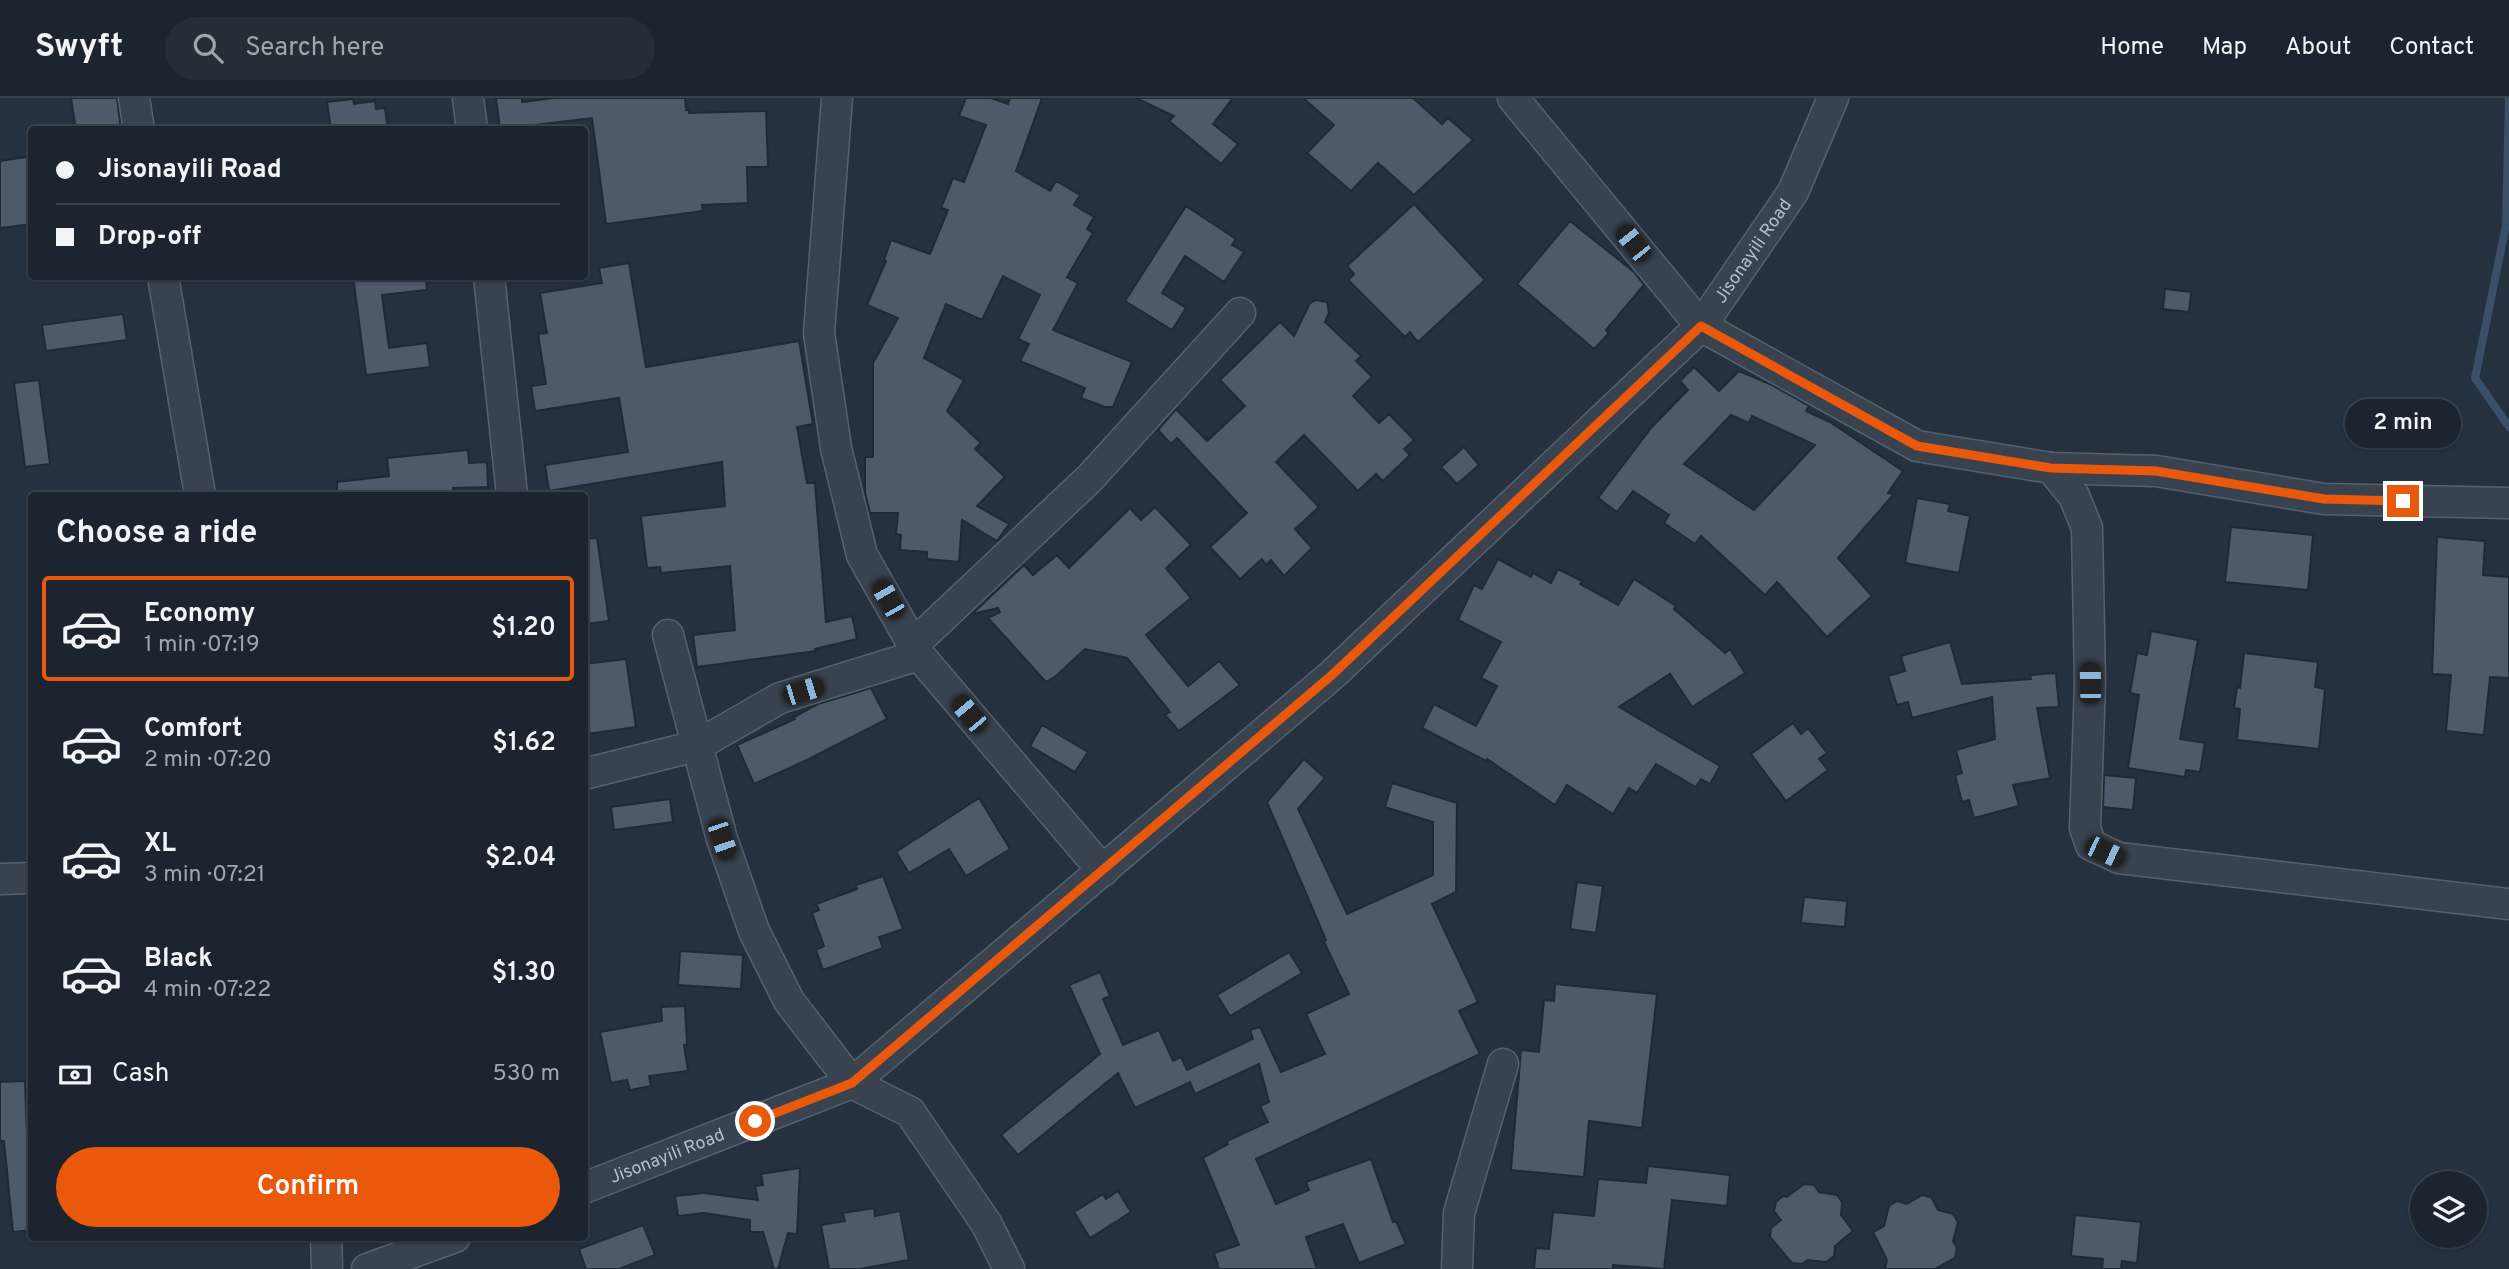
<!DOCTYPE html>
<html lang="en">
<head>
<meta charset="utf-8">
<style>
	:root { --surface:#1c252f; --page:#252d37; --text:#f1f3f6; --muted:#a0a5aa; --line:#3a424b; --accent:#ea580c }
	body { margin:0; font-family:Overpass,sans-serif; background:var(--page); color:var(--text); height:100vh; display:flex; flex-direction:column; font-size:26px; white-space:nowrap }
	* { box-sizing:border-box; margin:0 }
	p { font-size:23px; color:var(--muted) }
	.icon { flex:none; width:38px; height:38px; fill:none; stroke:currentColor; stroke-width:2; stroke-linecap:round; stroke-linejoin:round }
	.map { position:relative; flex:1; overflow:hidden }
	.drawer { position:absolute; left:28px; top:394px; width:560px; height:749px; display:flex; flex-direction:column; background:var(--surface); border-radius:7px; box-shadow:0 2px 5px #0004,0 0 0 2px var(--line) }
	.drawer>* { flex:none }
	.guide { position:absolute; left:28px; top:28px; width:560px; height:154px; border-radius:7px; box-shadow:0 2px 5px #0004,0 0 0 2px var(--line); display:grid; align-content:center; height:154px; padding:0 28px; background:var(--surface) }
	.fabs { position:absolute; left:2410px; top:1073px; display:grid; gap:14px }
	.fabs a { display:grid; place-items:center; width:77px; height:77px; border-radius:50%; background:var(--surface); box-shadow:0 2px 5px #0004,0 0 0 2px var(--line); font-size:35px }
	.end { position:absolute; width:32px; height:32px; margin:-16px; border:9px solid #ea580c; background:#fff; box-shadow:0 0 0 4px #fff }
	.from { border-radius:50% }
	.bubble { position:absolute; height:49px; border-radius:24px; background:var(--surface); box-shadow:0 2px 5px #0004,0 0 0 2px var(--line); font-size:23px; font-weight:600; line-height:49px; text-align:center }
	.car { position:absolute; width:21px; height:42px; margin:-21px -10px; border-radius:9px; box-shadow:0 0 5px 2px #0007; background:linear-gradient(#222 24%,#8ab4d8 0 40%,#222 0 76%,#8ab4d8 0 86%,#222 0) }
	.guide b { display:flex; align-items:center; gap:24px; height:66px; font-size:26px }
	.guide b+b { border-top:2px solid var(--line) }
	.guide i { width:18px; height:18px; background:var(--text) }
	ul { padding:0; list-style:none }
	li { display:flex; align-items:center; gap:21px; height:105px; margin:0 14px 10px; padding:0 14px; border:4px solid transparent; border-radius:7px }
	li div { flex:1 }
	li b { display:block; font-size:26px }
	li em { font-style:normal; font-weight:600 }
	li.current { border-color:var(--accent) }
	li>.icon { width:63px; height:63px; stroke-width:1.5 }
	h2 { padding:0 28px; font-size:32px; line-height:84px }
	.pay { display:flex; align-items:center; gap:18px; height:77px; padding:0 28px; font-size:26px }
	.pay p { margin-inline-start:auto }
	.primary-button { display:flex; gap:14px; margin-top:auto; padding:14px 28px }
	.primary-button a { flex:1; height:80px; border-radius:42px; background:var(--accent); color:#fff; font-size:28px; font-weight:600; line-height:80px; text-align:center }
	header { display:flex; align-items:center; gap:42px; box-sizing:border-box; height:98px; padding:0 35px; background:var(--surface); border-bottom:2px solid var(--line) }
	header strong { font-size:33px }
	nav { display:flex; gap:38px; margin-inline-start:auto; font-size:24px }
	.search { width:490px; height:63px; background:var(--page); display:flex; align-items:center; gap:18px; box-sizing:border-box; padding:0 24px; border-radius:38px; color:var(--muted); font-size:26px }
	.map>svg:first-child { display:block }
</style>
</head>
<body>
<header>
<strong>Swyft</strong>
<div class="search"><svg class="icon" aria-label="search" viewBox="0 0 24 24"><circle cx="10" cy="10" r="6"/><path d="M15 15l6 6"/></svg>Search here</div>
<nav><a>Home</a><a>Map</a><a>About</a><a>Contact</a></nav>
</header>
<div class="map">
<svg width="2509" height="1171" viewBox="0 0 2509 1171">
	<rect width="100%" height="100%" fill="#25313f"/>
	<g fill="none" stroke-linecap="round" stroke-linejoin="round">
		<path stroke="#3a5068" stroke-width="8" d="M 2509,0 L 2506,127 L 2475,280 L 2509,329"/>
	</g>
	<path fill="#4e5a6a" stroke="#202a36" stroke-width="2" fill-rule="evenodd" d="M 71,0 L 117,0 L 121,32 L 76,32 Z
		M 496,0 L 522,0 L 522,4 L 554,0 L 685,0 L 686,12 L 689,12 L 689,15 L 766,13 L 768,69 L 747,69 L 748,105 L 702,107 L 703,113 L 606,126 L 592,20 L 500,31 Z
		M 966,0 L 991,0 L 1008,6 L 1010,0 L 1042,0 L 1016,73 L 1050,93 L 1056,83 L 1080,97 L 1074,107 L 1094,119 L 1087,131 L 1093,135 L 1067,179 L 1078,185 L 1053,232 L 1132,264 L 1113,309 L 1105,309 L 1081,300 L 1085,290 L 1020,263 L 1029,246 L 1018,241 L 1040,197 L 1003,178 L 982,222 L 946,206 L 924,260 L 964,282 L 947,313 L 981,345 L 975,351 L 1005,379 L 977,408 L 1009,426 L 997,443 L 962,422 L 959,464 L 927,461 L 927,454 L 900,452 L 901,437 L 896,436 L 898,415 L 870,415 L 865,395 L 865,359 L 873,359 L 873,265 L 898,220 L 867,207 L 886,163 L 884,162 L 891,142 L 930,156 L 948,112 L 941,110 L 953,80 L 964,84 L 986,27 L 959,18 Z
		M 1136,0 L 1233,0 L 1213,26 L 1238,46 L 1221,66 L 1169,23 L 1174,18 Z
		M 1303,0 L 1413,0 L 1442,26 L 1448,20 L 1473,42 L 1414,97 L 1378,65 L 1351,93 L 1307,55 L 1334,27 Z
		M 353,1 L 354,6 L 375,3 L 376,11 L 385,10 L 388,32 L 331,32 L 327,4 Z
		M 32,58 L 32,126 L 0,130 L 0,63 Z
		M 1414,106 L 1485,182 L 1418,244 L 1410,234 L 1405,239 L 1348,182 L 1354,176 L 1347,168 Z
		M 1186,108 L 1236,141 L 1232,147 L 1244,154 L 1224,184 L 1185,158 L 1162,195 L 1186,210 L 1172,232 L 1125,203 Z
		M 1570,123 L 1634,174 L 1644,187 L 1606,232 L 1609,235 L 1594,251 L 1517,186 Z
		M 629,165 L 646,269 L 799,243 L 813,326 L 797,329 L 807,385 L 815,385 L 826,524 L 852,518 L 857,541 L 815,551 L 816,553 L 697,569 L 693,537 L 735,532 L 730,468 L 661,475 L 660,469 L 647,470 L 641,418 L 725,408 L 722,364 L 549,393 L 545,367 L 628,354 L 619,300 L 535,313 L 531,288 L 546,286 L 538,236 L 547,235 L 540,195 L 602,185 L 599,170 Z
		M 353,178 L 426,178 L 427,192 L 382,197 L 389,250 L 427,245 L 430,269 L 366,277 Z
		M 2165,191 L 2191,194 L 2189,214 L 2163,211 Z
		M 1316,202 L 1327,204 L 1329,215 L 1325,224 L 1361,258 L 1356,263 L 1372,279 L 1353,298 L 1379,325 L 1389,316 L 1414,342 L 1404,351 L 1410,357 L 1383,383 L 1376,376 L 1358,393 L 1304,337 L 1276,364 L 1319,409 L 1295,431 L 1312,450 L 1284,478 L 1271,462 L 1266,467 L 1262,461 L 1240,481 L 1210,449 L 1247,415 L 1177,340 L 1171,346 L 1158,332 L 1176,311 L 1207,343 L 1245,308 L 1220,282 L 1280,224 L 1294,238 L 1310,205 Z
		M 123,216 L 127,242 L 46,253 L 42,227 Z
		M 1694,269 L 1719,293 L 1739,273 L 1772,287 L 1809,308 L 1806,313 L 1830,324 L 1903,373 L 1888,395 L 1894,396 L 1838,460 L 1872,498 L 1827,539 L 1777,484 L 1765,497 L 1701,438 L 1695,446 L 1664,425 L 1669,417 L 1633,393 L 1617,414 L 1598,400 L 1651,330 L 1688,292 L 1680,283 ZM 1731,317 L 1749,325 L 1752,318 L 1815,347 L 1754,412 L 1684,366 Z
		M 39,282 L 50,366 L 25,369 L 14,285 Z
		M 1464,349 L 1479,367 L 1457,386 L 1441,369 Z
		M 468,352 L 469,365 L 487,364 L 488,389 L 453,390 L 453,397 L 337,397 L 337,384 L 389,378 L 387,360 Z
		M 1917,400 L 1950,406 L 1948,413 L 1970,418 L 1959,475 L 1905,465 Z
		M 1155,409 L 1191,447 L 1166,470 L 1191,500 L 1146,537 L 1188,588 L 1219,563 L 1240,587 L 1179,633 L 1165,617 L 1170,614 L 1127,560 L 1085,551 L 1056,578 L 1046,584 L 988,520 L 1000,514 L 998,510 L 972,516 L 1024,467 L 1033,477 L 1057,457 L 1069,470 L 1130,410 L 1141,422 Z
		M 2231,429 L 2313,437 L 2308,492 L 2225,484 Z
		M 2437,439 L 2485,443 L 2483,477 L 2509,479 L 2509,580 L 2490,579 L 2484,637 L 2446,633 L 2451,577 L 2432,576 Z
		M 597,440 L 609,523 L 584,526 L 584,441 Z
		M 1498,461 L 1531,479 L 1533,475 L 1551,485 L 1558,471 L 1582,483 L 1580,486 L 1618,507 L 1634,481 L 1676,508 L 1674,511 L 1725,555 L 1730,551 L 1745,575 L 1692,609 L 1670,576 L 1619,609 L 1720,668 L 1710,686 L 1701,681 L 1696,689 L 1656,666 L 1637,695 L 1629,690 L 1613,716 L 1567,687 L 1555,707 L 1487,661 L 1486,663 L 1422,630 L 1434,606 L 1476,628 L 1497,588 L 1481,580 L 1501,544 L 1458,522 L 1474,487 L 1482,491 Z
		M 2151,533 L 2198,542 L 2180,641 L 2205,645 L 2200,674 L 2186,672 L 2185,679 L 2128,670 L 2139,597 L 2130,595 L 2137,555 L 2147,557 Z
		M 1950,544 L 1962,586 L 2031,581 L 2030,577 L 2056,575 L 2059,609 L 2037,610 L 2050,680 L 2013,687 L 2019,708 L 1974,720 L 1969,702 L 1962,704 L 1955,677 L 1962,675 L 1956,652 L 1995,641 L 1992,599 L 1912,620 L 1908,604 L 1897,607 L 1888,578 L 1905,573 L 1901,558 Z
		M 2244,555 L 2318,564 L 2315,589 L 2325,591 L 2319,651 L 2237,642 L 2240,611 L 2234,610 L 2237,589 L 2240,590 Z
		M 626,561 L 636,629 L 587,636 L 587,632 L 584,632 L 584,566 Z
		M 871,590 L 887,621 L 809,661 L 754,686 L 737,647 L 795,621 L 794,619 L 818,606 Z
		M 1793,625 L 1801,636 L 1808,630 L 1827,655 L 1819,661 L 1828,672 L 1786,703 L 1751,656 Z
		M 1042,627 L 1088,654 L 1075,674 L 1030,648 Z
		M 1304,661 L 1325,680 L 1298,711 L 1347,816 L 1433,777 L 1433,724 L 1385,709 L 1392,685 L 1457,705 L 1456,794 L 1432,806 L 1478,904 L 1459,913 L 1480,956 L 1256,1061 L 1276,1106 L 1309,1092 L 1306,1084 L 1371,1061 L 1393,1124 L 1396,1123 L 1406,1146 L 1359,1165 L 1343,1126 L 1306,1139 L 1317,1171 L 1219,1171 L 1214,1155 L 1239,1147 L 1203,1060 L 1228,1046 L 1227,1043 L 1268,1024 L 1260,1008 L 1269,1004 L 1259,966 L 1195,996 L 1190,984 L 1135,1010 L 1118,975 L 1018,1057 L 1001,1037 L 1100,956 L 1069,887 L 1100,874 L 1110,898 L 1103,901 L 1123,947 L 1159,932 L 1173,963 L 1181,959 L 1187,972 L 1253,941 L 1250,932 L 1260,929 L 1281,974 L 1325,956 L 1306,916 L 1349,896 L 1324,844 L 1326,842 L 1267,704 Z
		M 2104,677 L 2136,680 L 2133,712 L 2103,709 Z
		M 979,700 L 1010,751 L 966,778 L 949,751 L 909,775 L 896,754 Z
		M 670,701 L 673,724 L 614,732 L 611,709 Z
		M 883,778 L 903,831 L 879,839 L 883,850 L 823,872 L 816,852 L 824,848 L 812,815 L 819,812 L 816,806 L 857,791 L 856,787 Z
		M 1577,784 L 1603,788 L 1596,835 L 1570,831 Z
		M 1804,799 L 1847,803 L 1845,829 L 1801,825 Z
		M 680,853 L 743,857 L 741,891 L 678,887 Z
		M 1289,854 L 1302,875 L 1230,918 L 1217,897 Z
		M 1555,886 L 1657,896 L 1642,1030 L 1589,1023 L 1584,1079 L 1511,1072 L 1521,952 L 1539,954 L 1544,902 L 1554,903 Z
		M 685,908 L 687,947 L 684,947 L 688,973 L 649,978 L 651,988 L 630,992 L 627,982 L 611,985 L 600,934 L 662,923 L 661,909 Z
		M 25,983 L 27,1035 L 32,1035 L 32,1132 L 13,1134 L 4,1043 L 0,1043 L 0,984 Z
		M 1648,1068 L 1730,1077 L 1727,1108 L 1672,1102 L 1664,1171 L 1613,1167 L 1613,1171 L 1534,1171 L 1536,1150 L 1549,1151 L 1553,1114 L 1594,1118 L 1598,1081 L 1646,1085 Z
		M 800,1070 L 797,1136 L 788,1135 L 778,1171 L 774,1171 L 763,1134 L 750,1134 L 750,1122 L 704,1115 L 678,1118 L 675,1098 L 704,1095 L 758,1102 L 755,1088 L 763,1087 L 761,1076 Z
		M 1804,1086 L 1814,1087 L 1819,1094 L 1837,1097 L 1842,1104 L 1841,1117 L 1853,1133 L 1835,1148 L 1834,1158 L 1826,1164 L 1808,1162 L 1802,1166 L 1792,1165 L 1770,1139 L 1771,1130 L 1781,1122 L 1774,1113 L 1776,1104 L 1783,1098 L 1787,1099 Z
		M 1118,1093 L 1131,1114 L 1090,1140 L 1074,1114 L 1103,1096 L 1106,1101 Z
		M 1922,1097 L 1931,1099 L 1938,1112 L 1953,1116 L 1958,1124 L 1953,1143 L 1957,1150 L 1955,1160 L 1935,1171 L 1885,1171 L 1887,1162 L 1873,1134 L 1884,1128 L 1889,1108 L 1897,1103 L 1907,1106 Z
		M 874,1110 L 875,1118 L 900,1113 L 909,1162 L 860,1171 L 829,1171 L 821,1127 L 845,1123 L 843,1115 Z
		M 2075,1117 L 2141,1124 L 2137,1165 L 2122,1163 L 2121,1171 L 2102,1171 L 2103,1161 L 2071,1158 Z
		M 643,1127 L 655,1157 L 619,1171 L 586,1171 L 579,1151 Z"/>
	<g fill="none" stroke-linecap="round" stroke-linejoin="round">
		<g stroke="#57616d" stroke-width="33">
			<g id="minor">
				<path d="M 134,0 L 139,32"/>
				<path d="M 468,0 L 472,32"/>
				<path d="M 837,0 L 819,235 L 836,350 L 862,457 L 919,557 L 1103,773"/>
				<path d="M 1513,0 L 1701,228 L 1917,348 L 2051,370 L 2156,373 L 2324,401 L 2509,405"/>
				<path d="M 163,178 L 200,397"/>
				<path d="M 489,178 L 512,397"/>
				<path d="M 2051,370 L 2074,398 L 2087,430 L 2090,585 L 2085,730 L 2091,747 L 2119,760 L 2509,806"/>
				<path d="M 668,537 L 722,741 L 754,833 L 789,903 L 852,985 L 910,1014 L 986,1125 L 1009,1171"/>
				<path d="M 914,546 L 1090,380 L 1240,215"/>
				<path d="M 584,676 L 696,648 L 780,600 L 919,557"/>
				<path d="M 0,781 L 32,780"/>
				<path id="s1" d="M 584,1090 L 852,985 L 1332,577 L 1701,228 L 1793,94 L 1833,0"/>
				<path d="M 326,1139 L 327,1171"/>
				<path d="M 367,1171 L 455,1139"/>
				<path d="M 1457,1171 L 1459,1115 L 1503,966"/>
			</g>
		</g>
		<use href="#minor" stroke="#39434f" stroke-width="30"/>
	</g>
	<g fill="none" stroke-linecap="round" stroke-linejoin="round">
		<path stroke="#ea580c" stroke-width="9" d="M 755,1023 L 852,985 L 1332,577 L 1701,228 L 1917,348 L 2051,370 L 2156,373 L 2324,401 L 2403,403"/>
	</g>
	<g text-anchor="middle" stroke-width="5" stroke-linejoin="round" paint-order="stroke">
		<g font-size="18" fill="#b5beca" stroke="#1e2834">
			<text dy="6" stroke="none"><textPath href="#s1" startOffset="1517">Jisonayili Road</textPath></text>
			<text dy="6" stroke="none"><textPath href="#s1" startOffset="89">Jisonayili Road</textPath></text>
		</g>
	</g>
</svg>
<div class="fabs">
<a><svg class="icon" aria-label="layers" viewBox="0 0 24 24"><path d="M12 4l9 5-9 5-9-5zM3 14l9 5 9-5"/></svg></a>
</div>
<i class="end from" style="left:755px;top:1023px"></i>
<i class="end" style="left:2403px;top:403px"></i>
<div class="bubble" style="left:2345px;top:301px;width:116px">2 min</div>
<i class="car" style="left:1633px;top:145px;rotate:321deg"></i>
<i class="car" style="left:888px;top:501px;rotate:330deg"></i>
<i class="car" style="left:2090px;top:585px;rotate:359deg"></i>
<i class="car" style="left:803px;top:593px;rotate:73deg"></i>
<i class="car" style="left:969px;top:616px;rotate:320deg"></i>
<i class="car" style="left:722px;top:741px;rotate:161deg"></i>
<i class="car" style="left:2105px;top:754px;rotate:115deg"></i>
<div class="guide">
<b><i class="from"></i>Jisonayili Road</b>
<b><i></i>Drop-off</b>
</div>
<section class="drawer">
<h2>Choose a ride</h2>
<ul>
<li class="current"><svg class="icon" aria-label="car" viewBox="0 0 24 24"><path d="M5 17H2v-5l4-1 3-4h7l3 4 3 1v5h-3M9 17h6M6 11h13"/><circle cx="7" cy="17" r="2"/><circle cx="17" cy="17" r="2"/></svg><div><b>Economy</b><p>1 min · 07:19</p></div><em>$1.20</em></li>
<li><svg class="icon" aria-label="car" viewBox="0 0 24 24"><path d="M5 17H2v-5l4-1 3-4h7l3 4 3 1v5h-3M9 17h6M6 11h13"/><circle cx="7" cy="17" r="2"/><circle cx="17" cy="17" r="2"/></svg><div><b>Comfort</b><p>2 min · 07:20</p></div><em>$1.62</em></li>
<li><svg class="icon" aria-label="car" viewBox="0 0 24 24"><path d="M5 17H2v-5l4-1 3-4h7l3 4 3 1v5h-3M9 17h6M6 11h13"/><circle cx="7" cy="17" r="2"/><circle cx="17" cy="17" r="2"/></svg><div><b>XL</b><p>3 min · 07:21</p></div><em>$2.04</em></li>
<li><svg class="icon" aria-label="car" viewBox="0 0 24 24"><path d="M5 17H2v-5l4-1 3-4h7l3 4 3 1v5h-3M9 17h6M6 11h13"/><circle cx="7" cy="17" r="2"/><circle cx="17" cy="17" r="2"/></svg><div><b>Black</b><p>4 min · 07:22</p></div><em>$1.30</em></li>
</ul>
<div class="pay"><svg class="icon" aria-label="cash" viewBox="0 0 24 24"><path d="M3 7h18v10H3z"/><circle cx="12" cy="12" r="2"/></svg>Cash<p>530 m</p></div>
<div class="primary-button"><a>Confirm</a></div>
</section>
</div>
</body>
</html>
